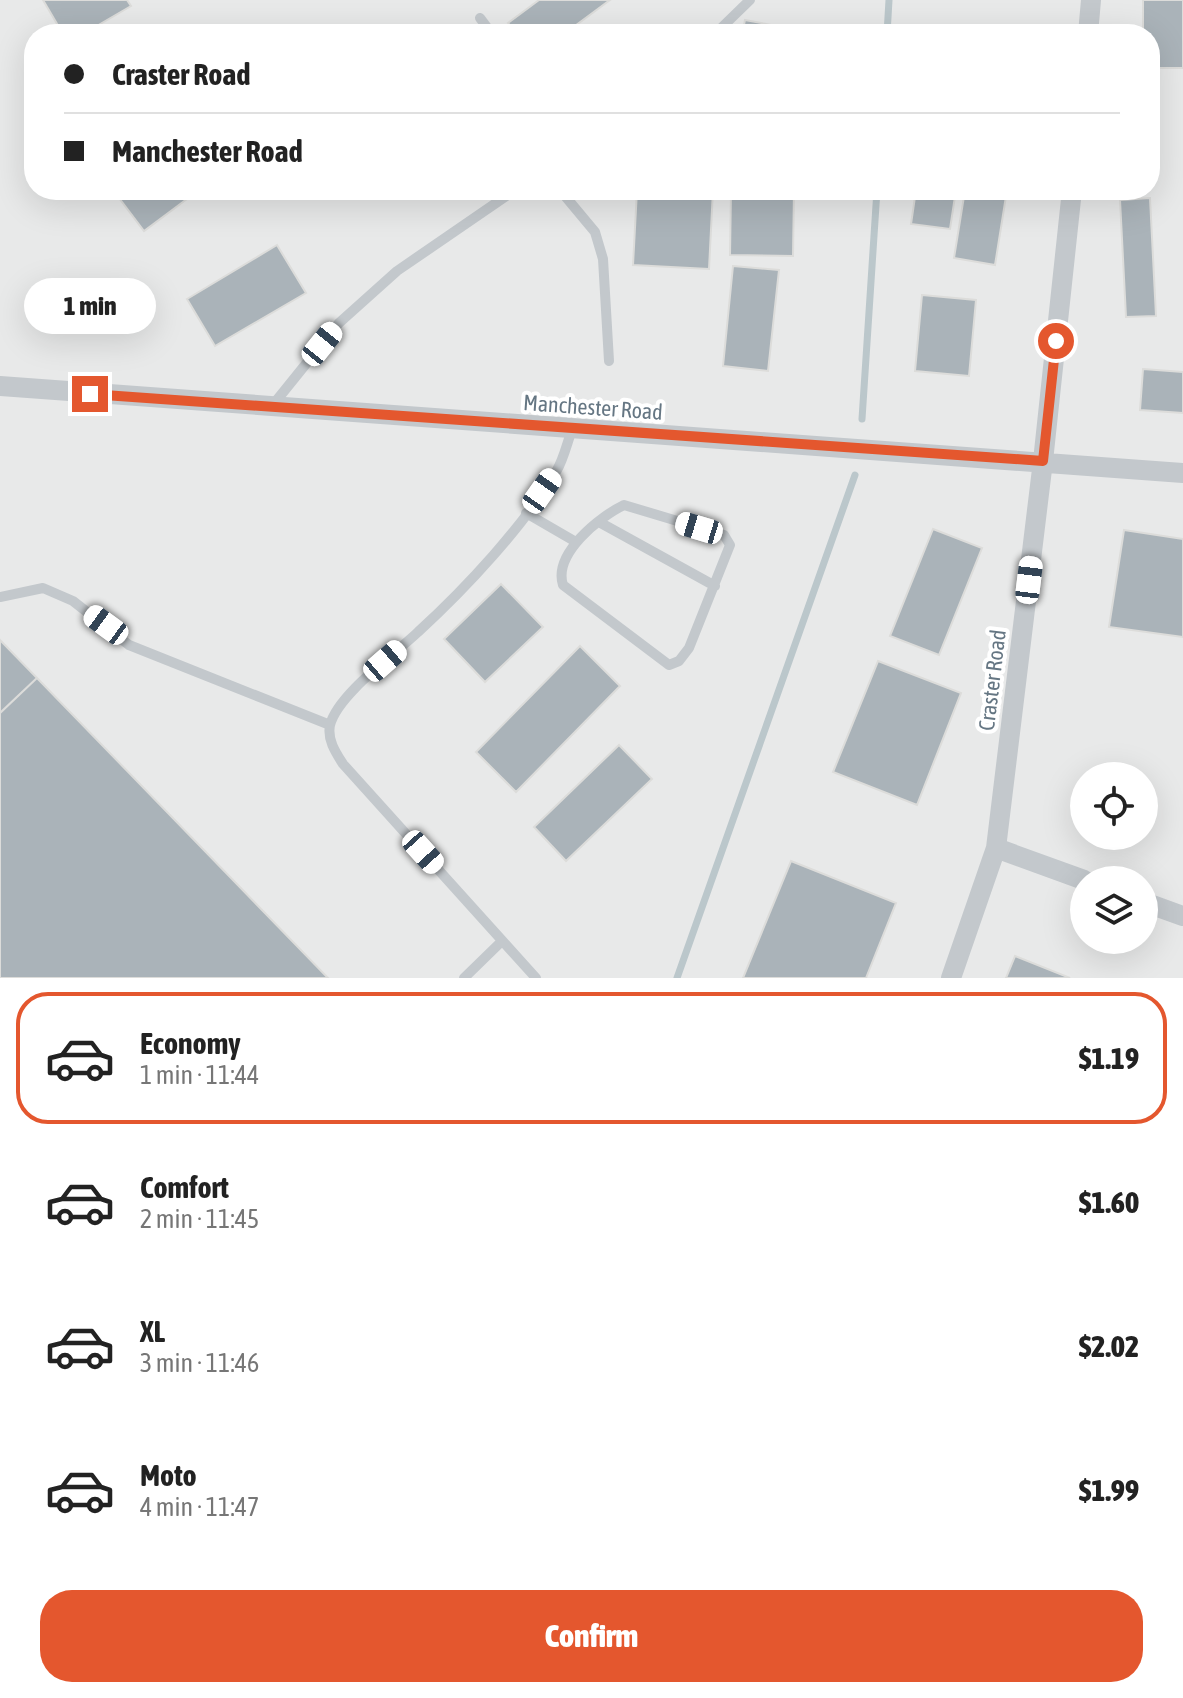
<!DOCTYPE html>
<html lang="en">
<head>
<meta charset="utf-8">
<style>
	:root { --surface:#fff; --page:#f6f6f6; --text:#222; --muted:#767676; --line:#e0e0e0; --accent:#e4572e }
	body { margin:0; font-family:"Asap Condensed",sans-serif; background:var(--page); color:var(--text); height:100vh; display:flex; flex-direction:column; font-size:30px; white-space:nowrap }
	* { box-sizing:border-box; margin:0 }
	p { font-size:26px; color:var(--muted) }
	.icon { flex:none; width:44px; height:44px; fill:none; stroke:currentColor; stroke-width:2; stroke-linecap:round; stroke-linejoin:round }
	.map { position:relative; height:978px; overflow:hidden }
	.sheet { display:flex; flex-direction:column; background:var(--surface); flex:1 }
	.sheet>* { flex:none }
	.guide { position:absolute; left:24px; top:24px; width:1136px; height:176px; border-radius:32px; box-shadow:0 8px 32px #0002; display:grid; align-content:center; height:176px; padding:0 40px; background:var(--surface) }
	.buttons { position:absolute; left:1070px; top:762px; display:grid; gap:16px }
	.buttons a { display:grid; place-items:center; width:88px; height:88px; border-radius:50%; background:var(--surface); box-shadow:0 8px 32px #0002; font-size:40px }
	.end { position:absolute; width:36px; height:36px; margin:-18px; border:10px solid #e4572e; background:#fff; box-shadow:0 0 0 4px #fff }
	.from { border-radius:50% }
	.bubble { position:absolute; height:56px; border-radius:28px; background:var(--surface); box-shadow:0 8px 32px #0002; font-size:26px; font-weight:800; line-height:56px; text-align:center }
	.car { position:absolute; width:24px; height:48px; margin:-24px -12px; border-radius:10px; box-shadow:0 0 6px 2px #0007; background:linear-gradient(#fff 24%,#345 0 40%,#fff 0 76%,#345 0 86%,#fff 0) }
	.guide b { display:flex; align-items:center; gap:28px; height:76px; font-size:30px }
	.guide b+b { border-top:2px solid var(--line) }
	.guide i { width:20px; height:20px; background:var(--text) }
	ul { padding:14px 0 0; list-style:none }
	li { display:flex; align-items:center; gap:24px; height:132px; margin:0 16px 12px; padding:0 24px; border:4px solid transparent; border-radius:32px }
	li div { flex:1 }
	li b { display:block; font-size:30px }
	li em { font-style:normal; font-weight:800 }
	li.selected { border-color:var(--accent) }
	li>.icon { width:72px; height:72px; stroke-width:1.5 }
	.button { display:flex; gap:16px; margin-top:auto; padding:16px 40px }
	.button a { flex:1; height:92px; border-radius:32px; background:var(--accent); color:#fff; font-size:32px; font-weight:800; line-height:92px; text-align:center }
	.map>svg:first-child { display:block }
</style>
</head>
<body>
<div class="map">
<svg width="1183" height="978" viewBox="0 0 1183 978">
	<rect width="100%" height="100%" fill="#fafaf8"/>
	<path fill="#e8e9e9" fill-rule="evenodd" d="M 0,0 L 1183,0 L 1183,978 L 0,978 ZM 34,34 L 1150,34 L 1150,190 L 34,190 ZM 1084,776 L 1144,776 L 1144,836 L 1084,836 ZM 1084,880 L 1144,880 L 1144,940 L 1084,940 Z"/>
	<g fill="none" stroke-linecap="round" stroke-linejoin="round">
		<path stroke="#bbc7cb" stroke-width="7" d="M 887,34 L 889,0
			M 862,419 L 877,190
			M 677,978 L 855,475"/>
	</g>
	<path fill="#aab3b9" stroke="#dcdcda" stroke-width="2" d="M 43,0 L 127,0 L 131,6 L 83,34 L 63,34 Z
		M 539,0 L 610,0 L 564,34 L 517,34 L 508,23 Z
		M 1143,0 L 1183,0 L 1183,68 L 1150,68 L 1150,34 L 1143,34 Z
		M 745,20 L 803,31 L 803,34 L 742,34 Z
		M 403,26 L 414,34 L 397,34 Z
		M 113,190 L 199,190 L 144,231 Z
		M 637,190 L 713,190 L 709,269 L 633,265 Z
		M 731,190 L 794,190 L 793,256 L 730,255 Z
		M 916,190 L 956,190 L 950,229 L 911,224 Z
		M 965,190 L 1007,190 L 995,265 L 954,258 Z
		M 1150,198 L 1156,316 L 1126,317 L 1120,200 Z
		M 277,245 L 306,293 L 215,346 L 187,299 Z
		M 733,266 L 779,270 L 768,371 L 723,366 Z
		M 922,295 L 976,300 L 969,376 L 915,371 Z
		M 1143,369 L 1183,372 L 1183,413 L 1140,410 Z
		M 933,529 L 982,548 L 939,655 L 890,636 Z
		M 1124,530 L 1183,539 L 1183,637 L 1109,627 Z
		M 501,584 L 543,627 L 485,682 L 444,639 Z
		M 0,640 L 37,678 L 0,713 Z
		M 580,646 L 620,686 L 516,792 L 476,752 Z
		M 878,661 L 961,693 L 917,805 L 833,772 Z
		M 37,678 L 328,978 L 0,978 L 0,713 Z
		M 619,745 L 652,779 L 566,861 L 534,827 Z
		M 791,861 L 896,903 L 866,978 L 743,978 Z
		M 1015,956 L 1070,978 L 1006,978 Z"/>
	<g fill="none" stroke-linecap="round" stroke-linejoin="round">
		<path stroke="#c3c8cc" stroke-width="10" d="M 480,18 L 492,34
			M 715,34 L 750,0
			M 560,190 L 595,232 L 603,259 L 609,361
			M 272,406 L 339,323 L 397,271 L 515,190
			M 624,505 L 724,535 L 730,545 L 689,648 L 679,661 L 669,665 L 563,585 C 553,554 599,517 624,505 Z
			M 526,513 L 576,542
			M 599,522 L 715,586
			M 0,597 L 43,588 L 73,601 L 129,645 L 330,725
			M 464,978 L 502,941
			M 536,978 L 343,764 C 336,753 327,740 330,725 C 338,694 395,654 418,632 C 465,589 525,525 557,470 C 564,458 567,443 572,430"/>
		<path stroke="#c3c8cc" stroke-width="20" d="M 1088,34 L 1091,0
			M 0,386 L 1183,473
			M 996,848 L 1084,880
			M 1144,902 L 1183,916
			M 951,978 L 996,848 L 1043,461 L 1072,190"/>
	</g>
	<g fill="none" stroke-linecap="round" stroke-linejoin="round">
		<path stroke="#e4572e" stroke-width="10" d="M 90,394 L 1043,461 L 1056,341"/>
	</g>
	<g text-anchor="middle" stroke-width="8" stroke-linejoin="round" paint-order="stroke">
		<g font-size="22" fill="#657683" stroke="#fff">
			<text transform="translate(593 407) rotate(4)" y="8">Manchester Road</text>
			<text transform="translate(992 680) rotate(-83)" y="8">Craster Road</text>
		</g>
	</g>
</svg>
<div class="buttons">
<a><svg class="icon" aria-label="locate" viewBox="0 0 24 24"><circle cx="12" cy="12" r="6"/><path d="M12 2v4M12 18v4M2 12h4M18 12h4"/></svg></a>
<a><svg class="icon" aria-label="layers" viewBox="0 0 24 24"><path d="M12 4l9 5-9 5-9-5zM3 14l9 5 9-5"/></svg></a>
</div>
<i class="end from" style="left:1056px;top:341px"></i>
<i class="end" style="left:90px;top:394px"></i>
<div class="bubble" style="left:24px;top:278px;width:132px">1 min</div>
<i class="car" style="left:322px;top:344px;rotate:39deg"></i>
<i class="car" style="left:542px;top:491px;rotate:35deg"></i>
<i class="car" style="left:699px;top:528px;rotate:287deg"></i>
<i class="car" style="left:1029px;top:580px;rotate:7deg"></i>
<i class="car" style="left:106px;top:625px;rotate:306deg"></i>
<i class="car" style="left:385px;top:661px;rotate:49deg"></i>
<i class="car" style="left:423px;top:852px;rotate:138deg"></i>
<div class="guide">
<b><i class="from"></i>Craster Road</b>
<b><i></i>Manchester Road</b>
</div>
</div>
<section class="sheet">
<ul>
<li class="selected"><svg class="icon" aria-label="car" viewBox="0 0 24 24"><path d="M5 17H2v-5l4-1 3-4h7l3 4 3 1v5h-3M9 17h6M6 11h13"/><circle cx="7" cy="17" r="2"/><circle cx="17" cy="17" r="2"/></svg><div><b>Economy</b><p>1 min · 11:44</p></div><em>$1.19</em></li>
<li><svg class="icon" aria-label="car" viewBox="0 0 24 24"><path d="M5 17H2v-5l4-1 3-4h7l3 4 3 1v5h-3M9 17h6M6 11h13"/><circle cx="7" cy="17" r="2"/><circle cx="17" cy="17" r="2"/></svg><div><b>Comfort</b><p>2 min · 11:45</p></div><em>$1.60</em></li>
<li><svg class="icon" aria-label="car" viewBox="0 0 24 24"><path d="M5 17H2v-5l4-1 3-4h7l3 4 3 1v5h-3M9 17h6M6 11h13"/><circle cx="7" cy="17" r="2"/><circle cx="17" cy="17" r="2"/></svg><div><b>XL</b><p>3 min · 11:46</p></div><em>$2.02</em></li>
<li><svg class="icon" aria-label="car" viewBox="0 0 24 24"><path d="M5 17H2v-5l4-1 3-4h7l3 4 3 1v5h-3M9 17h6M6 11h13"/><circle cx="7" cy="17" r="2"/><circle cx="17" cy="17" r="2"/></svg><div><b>Moto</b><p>4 min · 11:47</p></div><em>$1.99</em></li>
</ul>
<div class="button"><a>Confirm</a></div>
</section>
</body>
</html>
